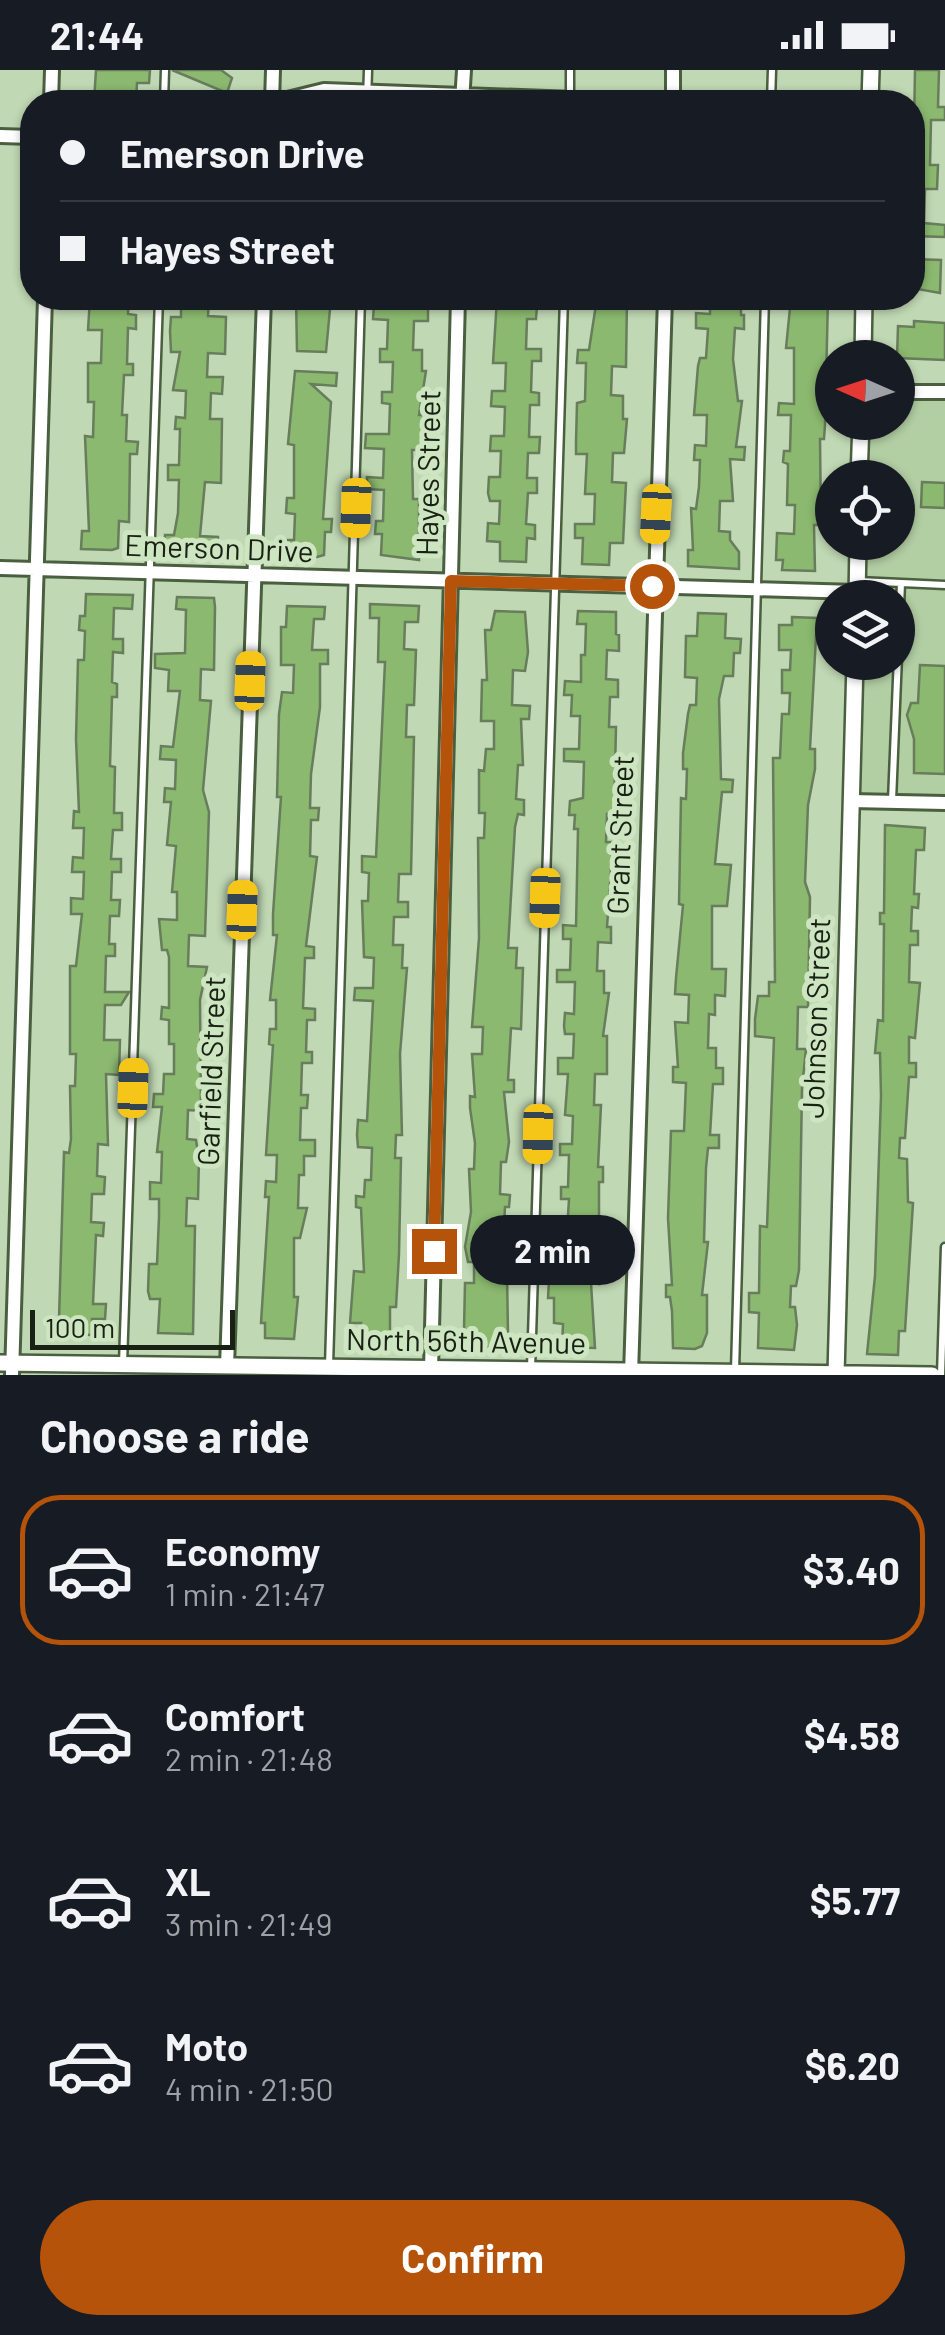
<!DOCTYPE html>
<html lang="en">
<head>
<meta charset="utf-8">
<style>
	:root { --surface:#171b24; --page:#20242c; --text:#f1f3f6; --muted:#9ea1a6; --line:#363941; --accent:#b45309 }
	body { margin:0; font-family:Barlow,sans-serif; background:var(--page); color:var(--text); height:100vh; display:flex; flex-direction:column; font-size:38px; white-space:nowrap }
	* { box-sizing:border-box; margin:0 }
	p { font-size:32px; color:var(--muted) }
	.icon { flex:none; width:55px; height:55px; fill:none; stroke:currentColor; stroke-width:2; stroke-linecap:round; stroke-linejoin:round }
	.map { position:relative; height:1305px; overflow:hidden }
	.details { display:flex; flex-direction:column; background:var(--surface); flex:1 }
	.details>* { flex:none }
	.top-card { position:absolute; left:20px; top:20px; width:905px; height:220px; border-radius:40px; box-shadow:0 2px 8px #0004; display:grid; align-content:center; height:220px; padding:0 40px; background:var(--surface) }
	.needle { width:65px; rotate:273deg }
	.fabs { position:absolute; left:815px; top:270px; display:grid; gap:20px }
	.fabs a { display:grid; place-items:center; width:100px; height:100px; border-radius:50%; background:var(--surface); box-shadow:0 2px 8px #0004; font-size:50px }
	.scale { position:absolute; left:30px; bottom:25px; width:205px; box-sizing:border-box; padding-left:10px; border:5px solid #182113; border-top:0; font-size:28px; line-height:35px; white-space:nowrap; color:#182113; -webkit-text-stroke:8px #cde5c0; paint-order:stroke }
	.end { position:absolute; width:45px; height:45px; margin:-22px; border:12px solid #b45309; background:#fff; box-shadow:0 0 0 5px #fff }
	.from { border-radius:50% }
	.bubble { position:absolute; height:70px; border-radius:35px; background:var(--surface); box-shadow:0 2px 8px #0004; font-size:32px; font-weight:700; line-height:70px; text-align:center }
	.car { position:absolute; width:30px; height:60px; margin:-30px -15px; border-radius:12px; box-shadow:0 0 8px 2px #0007; background:linear-gradient(#f5c518 24%,#345 0 40%,#f5c518 0 76%,#345 0 86%,#f5c518 0) }
	.top-card b { display:flex; align-items:center; gap:35px; height:95px; font-size:38px }
	.top-card b+b { border-top:2px solid var(--line) }
	.top-card i { width:25px; height:25px; background:var(--text) }
	ul { padding:0; list-style:none }
	li { display:flex; align-items:center; gap:30px; height:150px; margin:0 20px 15px; padding:0 20px; border:5px solid transparent; border-radius:40px }
	li div { flex:1 }
	li b { display:block; font-size:38px }
	li em { font-style:normal; font-weight:700 }
	li.active { border-color:var(--accent) }
	li>.icon { width:90px; height:90px; stroke-width:1.5 }
	h2 { padding:0 40px; font-size:45px; line-height:120px }
	.action { display:flex; gap:20px; margin-top:auto; padding:20px 40px }
	.action a { flex:1; height:115px; border-radius:60px; background:var(--accent); color:#fff; font-size:40px; font-weight:700; line-height:115px; text-align:center }
	.status { display:flex; justify-content:space-between; align-items:center; height:70px; padding:0 50px; background:var(--surface); direction:ltr }
	.status svg { height:28px; fill:currentColor }
	.map>svg:first-child { display:block }
</style>
</head>
<body>
<div class="status"><b>21:44</b><svg viewBox="0 0 49 12"><path d="M0 12V9h3v3zM5 12V6h3v6zM10 12V3h3v9zM15 12V0h3v12zM26 1h20v11H26zM47 4h2v5h-2z"/></svg></div>
<div class="map">
<svg width="945" height="1305" viewBox="0 0 945 1305">
	<rect width="100%" height="100%" fill="#c0d8b3"/>
	<path fill="#b2cea3" d="M 898,323 L 945,323 L 945,733 L 851,731 L 854,593 L 898,592 L 898,528 L 856,527 L 858,473 L 898,472 L 898,408 L 859,407 L 861,353 L 898,352 Z"/>
	<path fill="#8bb96f" stroke="#687d5c" stroke-width="2.5" d="M 96,0 L 150,0 L 149,13 L 137,13 L 136,32 L 94,32 Z
		M 172,0 L 221,0 L 232,8 L 227,23 Z
		M 915,0 L 939,0 L 938,37 L 945,37 L 945,50 L 931,50 L 930,95 L 938,95 L 937,119 L 925,119 L 924,153 L 945,155 L 945,167 L 912,166 Z
		M 912,189 L 941,190 L 940,223 L 912,218 Z
		M 90,228 L 129,228 L 128,244 L 136,245 L 136,259 L 128,258 L 127,294 L 133,294 L 133,305 L 124,305 L 122,345 L 127,345 L 126,371 L 138,372 L 137,384 L 130,384 L 129,452 L 119,451 L 118,478 L 112,480 L 81,479 L 82,461 L 89,461 L 85,366 L 93,367 L 94,332 L 88,332 L 88,293 L 101,293 L 102,260 L 88,260 Z
		M 181,228 L 209,228 L 208,246 L 226,247 L 225,284 L 208,283 L 207,307 L 223,307 L 222,324 L 211,323 L 210,349 L 222,349 L 221,413 L 205,412 L 200,466 L 218,467 L 218,480 L 164,478 L 165,465 L 174,465 L 178,443 L 179,410 L 168,410 L 168,395 L 179,395 L 180,359 L 175,359 L 176,347 L 185,348 L 186,321 L 173,320 L 180,282 L 171,282 L 170,261 L 171,247 L 181,247 Z
		M 296,228 L 331,228 L 326,282 L 297,281 Z
		M 383,228 L 428,228 L 428,251 L 414,251 L 413,280 L 422,280 L 422,301 L 426,301 L 419,345 L 424,345 L 424,380 L 412,380 L 413,429 L 419,429 L 419,490 L 381,485 L 382,464 L 375,464 L 376,451 L 383,451 L 384,420 L 367,419 L 367,407 L 383,408 L 384,379 L 365,378 L 366,364 L 389,364 L 390,334 L 382,333 L 382,322 L 392,322 L 393,292 L 380,292 L 380,279 L 387,279 L 388,250 L 373,249 L 374,234 L 383,235 Z
		M 497,228 L 522,228 L 522,235 L 537,236 L 536,249 L 527,249 L 526,279 L 541,279 L 541,291 L 532,291 L 531,322 L 539,323 L 539,335 L 530,335 L 529,367 L 540,367 L 539,383 L 528,383 L 527,408 L 537,408 L 537,423 L 528,423 L 526,454 L 535,455 L 535,469 L 527,468 L 526,492 L 500,491 L 500,472 L 487,471 L 488,453 L 499,454 L 500,431 L 490,431 L 488,423 L 489,407 L 500,407 L 501,381 L 490,381 L 491,366 L 504,366 L 505,337 L 491,336 L 492,321 L 505,321 L 506,293 L 493,293 Z
		M 597,228 L 627,228 L 626,297 L 612,296 L 611,325 L 623,326 L 623,349 L 627,349 L 624,383 L 613,383 L 612,412 L 626,413 L 623,473 L 610,473 L 609,495 L 582,494 L 583,468 L 575,468 L 575,454 L 594,454 L 595,424 L 585,424 L 587,384 L 576,384 L 576,372 L 577,333 L 585,331 L 586,293 L 577,293 L 578,280 L 589,280 Z
		M 710,228 L 741,228 L 741,245 L 744,245 L 744,259 L 735,258 L 733,289 L 738,331 L 742,331 L 736,377 L 745,377 L 744,390 L 730,389 L 733,431 L 720,431 L 719,461 L 730,462 L 730,470 L 739,482 L 739,499 L 688,496 L 688,480 L 693,480 L 691,438 L 696,439 L 699,417 L 700,390 L 694,390 L 695,375 L 706,376 L 707,345 L 694,345 L 698,296 L 700,288 L 706,288 L 708,259 L 696,258 L 696,243 L 710,244 Z
		M 791,228 L 828,228 L 825,355 L 824,369 L 820,369 L 821,455 L 814,455 L 815,501 L 782,500 L 783,490 L 776,490 L 777,463 L 794,464 L 795,435 L 787,435 L 788,394 L 783,392 L 784,381 L 790,381 L 791,345 L 778,345 L 779,333 L 794,334 L 794,278 L 786,278 Z
		M 914,251 L 945,253 L 945,290 L 897,288 L 898,256 L 914,257 Z
		M 295,301 L 337,303 L 336,316 L 311,314 L 331,332 L 323,449 L 332,449 L 331,462 L 325,462 L 324,485 L 317,487 L 286,486 L 287,470 L 294,470 L 295,444 L 286,443 L 287,428 L 294,428 L 294,375 L 288,374 Z
		M 922,412 L 945,413 L 945,438 L 921,437 Z
		M 86,524 L 133,525 L 132,539 L 114,538 L 113,569 L 123,569 L 123,583 L 113,582 L 112,612 L 117,614 L 117,627 L 112,627 L 110,696 L 115,697 L 114,743 L 122,743 L 122,760 L 113,760 L 111,789 L 121,789 L 121,802 L 112,802 L 111,830 L 120,830 L 119,846 L 110,846 L 109,874 L 115,874 L 115,886 L 106,886 L 105,922 L 129,922 L 121,935 L 105,935 L 104,970 L 120,970 L 119,1005 L 106,1004 L 108,1075 L 98,1074 L 97,1106 L 105,1107 L 104,1124 L 92,1124 L 91,1152 L 104,1153 L 103,1166 L 96,1165 L 93,1234 L 106,1234 L 105,1249 L 92,1249 L 92,1265 L 60,1264 L 59,1249 L 64,1082 L 69,1083 L 71,1069 L 70,1016 L 75,1016 L 76,984 L 70,984 L 70,896 L 76,896 L 82,844 L 71,844 L 71,828 L 83,829 L 84,802 L 72,802 L 73,787 L 83,788 L 84,758 L 73,758 L 74,741 L 79,742 L 76,669 L 78,590 L 84,590 L 85,561 L 79,560 L 80,546 L 85,546 Z
		M 177,527 L 214,528 L 215,537 L 214,600 L 201,599 L 200,630 L 211,631 L 203,720 L 209,742 L 205,866 L 189,865 L 188,896 L 207,897 L 200,930 L 201,1041 L 188,1040 L 187,1069 L 196,1070 L 199,1089 L 198,1129 L 187,1128 L 186,1156 L 195,1156 L 193,1264 L 158,1263 L 160,1229 L 150,1229 L 148,1221 L 149,1194 L 157,1194 L 159,1147 L 159,1129 L 150,1129 L 150,1112 L 161,1113 L 162,1082 L 157,1082 L 162,1037 L 153,1037 L 154,1024 L 163,1024 L 164,1004 L 174,1004 L 174,974 L 169,974 L 169,950 L 161,949 L 162,937 L 169,938 L 169,887 L 167,880 L 162,880 L 159,849 L 177,850 L 177,822 L 172,822 L 176,776 L 167,775 L 171,732 L 164,732 L 165,718 L 175,719 L 176,690 L 160,689 L 161,676 L 173,677 L 180,621 L 168,621 L 169,600 L 155,598 L 155,584 L 185,583 L 186,540 L 176,539 Z
		M 370,534 L 419,536 L 418,552 L 405,552 L 404,579 L 416,580 L 414,635 L 407,635 L 406,667 L 414,667 L 411,804 L 399,804 L 398,832 L 408,832 L 408,847 L 394,847 L 393,875 L 403,875 L 402,898 L 407,898 L 400,984 L 402,1065 L 396,1065 L 395,1088 L 401,1088 L 399,1184 L 396,1237 L 390,1237 L 390,1263 L 396,1263 L 396,1274 L 360,1273 L 361,1253 L 350,1253 L 354,1201 L 364,1202 L 361,1138 L 356,1137 L 356,1126 L 364,1127 L 365,1110 L 371,1110 L 372,1078 L 358,1077 L 357,1065 L 358,1050 L 367,1051 L 373,931 L 354,930 L 355,918 L 373,918 L 374,888 L 364,887 L 362,831 L 368,831 L 369,803 L 362,802 L 362,786 L 376,787 L 385,592 L 378,592 L 379,548 L 370,548 Z
		M 287,536 L 325,537 L 324,549 L 314,549 L 312,580 L 328,580 L 328,594 L 320,594 L 320,637 L 311,704 L 310,738 L 319,738 L 318,750 L 311,750 L 310,786 L 317,787 L 306,876 L 314,877 L 314,888 L 305,888 L 303,938 L 315,939 L 315,950 L 307,950 L 306,982 L 312,982 L 312,993 L 302,993 L 301,1025 L 308,1025 L 307,1038 L 301,1038 L 300,1070 L 315,1070 L 315,1086 L 304,1086 L 304,1105 L 299,1105 L 298,1138 L 307,1138 L 300,1168 L 294,1168 L 294,1227 L 298,1227 L 294,1269 L 265,1268 L 265,1253 L 261,1253 L 269,1127 L 265,1127 L 266,1111 L 276,1112 L 277,1085 L 266,1085 L 273,975 L 269,974 L 270,959 L 276,959 L 276,930 L 270,930 L 277,865 L 273,865 L 273,844 L 281,727 L 277,727 L 279,644 L 282,622 L 293,623 L 294,595 L 281,595 L 281,557 L 286,557 Z
		M 495,541 L 525,542 L 528,582 L 525,601 L 513,600 L 512,635 L 530,636 L 529,649 L 521,649 L 523,695 L 518,695 L 516,729 L 524,730 L 524,745 L 518,744 L 515,757 L 508,878 L 517,878 L 516,898 L 523,898 L 521,959 L 511,958 L 508,1010 L 514,1010 L 514,1022 L 504,1022 L 509,1072 L 506,1092 L 501,1092 L 500,1124 L 510,1125 L 509,1137 L 505,1137 L 504,1156 L 498,1156 L 497,1183 L 519,1190 L 518,1203 L 507,1202 L 508,1264 L 503,1264 L 503,1274 L 494,1274 L 494,1278 L 466,1273 L 464,1259 L 465,1213 L 474,1213 L 474,1192 L 468,1192 L 465,1177 L 471,1142 L 469,1099 L 474,1099 L 475,1073 L 470,1038 L 470,1026 L 475,1027 L 472,984 L 482,984 L 483,957 L 472,957 L 479,868 L 478,768 L 484,768 L 485,743 L 479,743 L 479,700 L 484,701 L 486,679 L 494,679 L 494,651 L 481,651 L 482,610 L 487,610 L 485,560 L 491,560 Z
		M 578,541 L 616,542 L 616,564 L 619,565 L 619,581 L 607,580 L 606,609 L 618,610 L 618,627 L 610,627 L 609,657 L 616,657 L 614,745 L 607,744 L 606,772 L 613,772 L 607,857 L 611,857 L 611,873 L 598,872 L 597,901 L 604,901 L 604,923 L 609,923 L 603,966 L 607,966 L 607,1004 L 595,1004 L 594,1035 L 601,1035 L 598,1097 L 603,1097 L 603,1112 L 599,1112 L 599,1214 L 591,1213 L 595,1278 L 562,1277 L 563,1254 L 554,1253 L 554,1228 L 548,1228 L 549,1210 L 564,1211 L 569,1129 L 561,1129 L 561,1117 L 568,1117 L 569,1085 L 560,1085 L 560,1074 L 572,1074 L 573,1046 L 565,1045 L 568,1004 L 558,1004 L 558,988 L 573,988 L 574,964 L 565,964 L 564,956 L 565,943 L 574,944 L 575,912 L 557,912 L 557,900 L 570,900 L 571,869 L 563,869 L 563,855 L 576,856 L 578,759 L 574,759 L 575,745 L 569,745 L 570,731 L 583,728 L 584,692 L 564,691 L 564,679 L 579,679 L 580,646 L 571,646 L 572,625 L 564,625 L 565,611 L 581,612 L 581,585 L 585,585 L 586,554 L 577,554 Z
		M 698,543 L 726,544 L 725,568 L 741,569 L 740,583 L 734,583 L 733,606 L 724,606 L 719,629 L 721,709 L 733,710 L 732,722 L 722,722 L 715,794 L 731,795 L 727,836 L 712,836 L 712,899 L 726,899 L 725,926 L 715,925 L 715,945 L 709,944 L 708,978 L 716,978 L 716,998 L 723,998 L 723,1014 L 713,1014 L 710,1065 L 719,1065 L 719,1078 L 708,1078 L 706,1098 L 704,1172 L 708,1172 L 702,1225 L 707,1225 L 707,1263 L 702,1276 L 695,1279 L 673,1278 L 672,1241 L 670,1227 L 666,1227 L 666,1215 L 672,1215 L 668,1148 L 671,1061 L 684,1061 L 686,1013 L 673,1012 L 673,997 L 678,997 L 675,952 L 688,953 L 689,925 L 675,924 L 676,908 L 683,835 L 679,834 L 681,728 L 686,729 L 687,699 L 683,699 L 683,683 L 688,644 L 690,635 L 696,635 L 697,608 L 685,607 L 686,566 L 697,566 Z
		M 792,547 L 817,548 L 810,679 L 815,679 L 815,699 L 808,735 L 805,812 L 810,827 L 808,937 L 798,937 L 797,979 L 806,979 L 802,1018 L 799,1200 L 796,1216 L 791,1216 L 790,1237 L 795,1237 L 797,1255 L 794,1280 L 758,1278 L 759,1243 L 749,1242 L 749,1223 L 759,1223 L 760,1156 L 767,1157 L 774,968 L 755,966 L 755,949 L 758,926 L 769,926 L 769,912 L 775,912 L 773,688 L 780,688 L 782,644 L 789,644 L 790,623 L 782,623 L 782,600 L 790,600 L 791,580 L 779,580 L 779,555 L 792,555 Z
		M 920,595 L 945,596 L 945,704 L 914,703 L 914,669 L 907,645 L 911,633 L 918,633 Z
		M 885,755 L 925,758 L 924,780 L 916,780 L 914,824 L 919,824 L 918,838 L 912,837 L 911,861 L 918,861 L 918,875 L 910,875 L 909,912 L 920,913 L 915,968 L 909,967 L 909,993 L 916,993 L 916,1007 L 909,1007 L 905,1068 L 900,1068 L 899,1088 L 907,1089 L 908,1132 L 913,1133 L 905,1261 L 899,1261 L 898,1285 L 867,1284 L 875,1206 L 881,1026 L 880,983 L 875,983 L 878,950 L 883,951 L 884,854 L 880,854 L 880,843 L 884,843 Z"/>
	<g fill="none" stroke-linecap="round" stroke-linejoin="round">
		<g stroke="#4a5f3f" stroke-width="11">
			<path id="service" d="M 570,31 L 570,0
				M 164,32 L 165,0
				M 367,32 L 368,0
				M 771,32 L 772,0
				M 858,511 L 945,515
				M 892,731 L 901,513
				M 123,1294 L 159,228
				M 329,1296 L 361,228
				M 531,1299 L 564,228
				M 735,1301 L 765,228
				M 941,1305 L 945,1177"/>
		</g>
		<g stroke="#4a5f3f" stroke-width="18">
			<path id="minor" d="M 51,32 L 52,0
				M 272,32 L 273,0
				M 275,32 L 324,20 L 657,32
				M 462,32 L 464,0
				M 673,32 L 673,0
				M 0,66 L 32,67
				M 898,322 L 945,322
				M 0,498 L 857,522
				M 851,731 L 945,733
				M 227,1297 L 264,228
				M 431,1299 L 458,228
				M 12,1305 L 45,228
				M 631,1305 L 665,228"/>
		</g>
		<g stroke="#4a5f3f" stroke-width="20">
			<path id="tertiary" d="M 870,32 L 871,0
				M 863,288 L 864,228
				M 859,408 L 861,352
				M 857,528 L 858,472
				M 0,1293 L 932,1305
				M 836,1305 L 855,592"/>
		</g>
		<use href="#service" stroke="#fff" stroke-width="6"/>
		<use href="#minor" stroke="#fff" stroke-width="12"/>
		<use href="#tertiary" stroke="#fff" stroke-width="15"/>
	</g>
	<g fill="none" stroke-linecap="round" stroke-linejoin="round">
		<path stroke="#b45309" stroke-width="12" d="M 434,1181 L 451,511 L 652,516"/>
	</g>
	<g text-anchor="middle" stroke-width="10" stroke-linejoin="round" paint-order="stroke">
		<g font-size="30" fill="#182113" stroke="#cde5c0">
			<text transform="translate(429 403) rotate(-89)" y="10">Hayes Street</text>
			<text transform="translate(219 479) rotate(2)" y="10">Emerson Drive</text>
			<text transform="translate(621 765) rotate(-88)" y="10">Grant Street</text>
			<text transform="translate(817 948) rotate(-88)" y="10">Johnson Street</text>
			<text transform="translate(212 1001) rotate(-88)" y="10">Garfield Street</text>
			<text transform="translate(466 1272) rotate(1)" y="10">North 56th Avenue</text>
		</g>
	</g>
</svg>
<div class="fabs">
<a><svg class="needle" viewBox="-14 -14 28 28"><path d="M0-13l5 13h-10z" fill="#e53935"/><path d="M0 13l5-13h-10z" fill="#9ea1a6"/></svg></a>
<a><svg class="icon" aria-label="locate" viewBox="0 0 24 24"><circle cx="12" cy="12" r="6"/><path d="M12 2v4M12 18v4M2 12h4M18 12h4"/></svg></a>
<a><svg class="icon" aria-label="layers" viewBox="0 0 24 24"><path d="M12 4l9 5-9 5-9-5zM3 14l9 5 9-5"/></svg></a>
</div>
<div class="scale">100 m</div>
<i class="end from" style="left:652px;top:516px"></i>
<i class="end" style="left:434px;top:1181px"></i>
<div class="bubble" style="left:470px;top:1145px;width:165px">2 min</div>
<i class="car" style="left:356px;top:438px;rotate:182deg"></i>
<i class="car" style="left:656px;top:444px;rotate:183deg"></i>
<i class="car" style="left:250px;top:611px;rotate:2deg"></i>
<i class="car" style="left:545px;top:828px;rotate:182deg"></i>
<i class="car" style="left:242px;top:840px;rotate:2deg"></i>
<i class="car" style="left:133px;top:1018px;rotate:2deg"></i>
<i class="car" style="left:538px;top:1064px;rotate:181deg"></i>
<div class="top-card">
<b><i class="from"></i>Emerson Drive</b>
<b><i></i>Hayes Street</b>
</div>
</div>
<section class="details">
<h2>Choose a ride</h2>
<ul>
<li class="active"><svg class="icon" aria-label="car" viewBox="0 0 24 24"><path d="M5 17H2v-5l4-1 3-4h7l3 4 3 1v5h-3M9 17h6M6 11h13"/><circle cx="7" cy="17" r="2"/><circle cx="17" cy="17" r="2"/></svg><div><b>Economy</b><p>1 min · 21:47</p></div><em>$3.40</em></li>
<li><svg class="icon" aria-label="car" viewBox="0 0 24 24"><path d="M5 17H2v-5l4-1 3-4h7l3 4 3 1v5h-3M9 17h6M6 11h13"/><circle cx="7" cy="17" r="2"/><circle cx="17" cy="17" r="2"/></svg><div><b>Comfort</b><p>2 min · 21:48</p></div><em>$4.58</em></li>
<li><svg class="icon" aria-label="car" viewBox="0 0 24 24"><path d="M5 17H2v-5l4-1 3-4h7l3 4 3 1v5h-3M9 17h6M6 11h13"/><circle cx="7" cy="17" r="2"/><circle cx="17" cy="17" r="2"/></svg><div><b>XL</b><p>3 min · 21:49</p></div><em>$5.77</em></li>
<li><svg class="icon" aria-label="car" viewBox="0 0 24 24"><path d="M5 17H2v-5l4-1 3-4h7l3 4 3 1v5h-3M9 17h6M6 11h13"/><circle cx="7" cy="17" r="2"/><circle cx="17" cy="17" r="2"/></svg><div><b>Moto</b><p>4 min · 21:50</p></div><em>$6.20</em></li>
</ul>
<div class="action"><a>Confirm</a></div>
</section>
</body>
</html>
